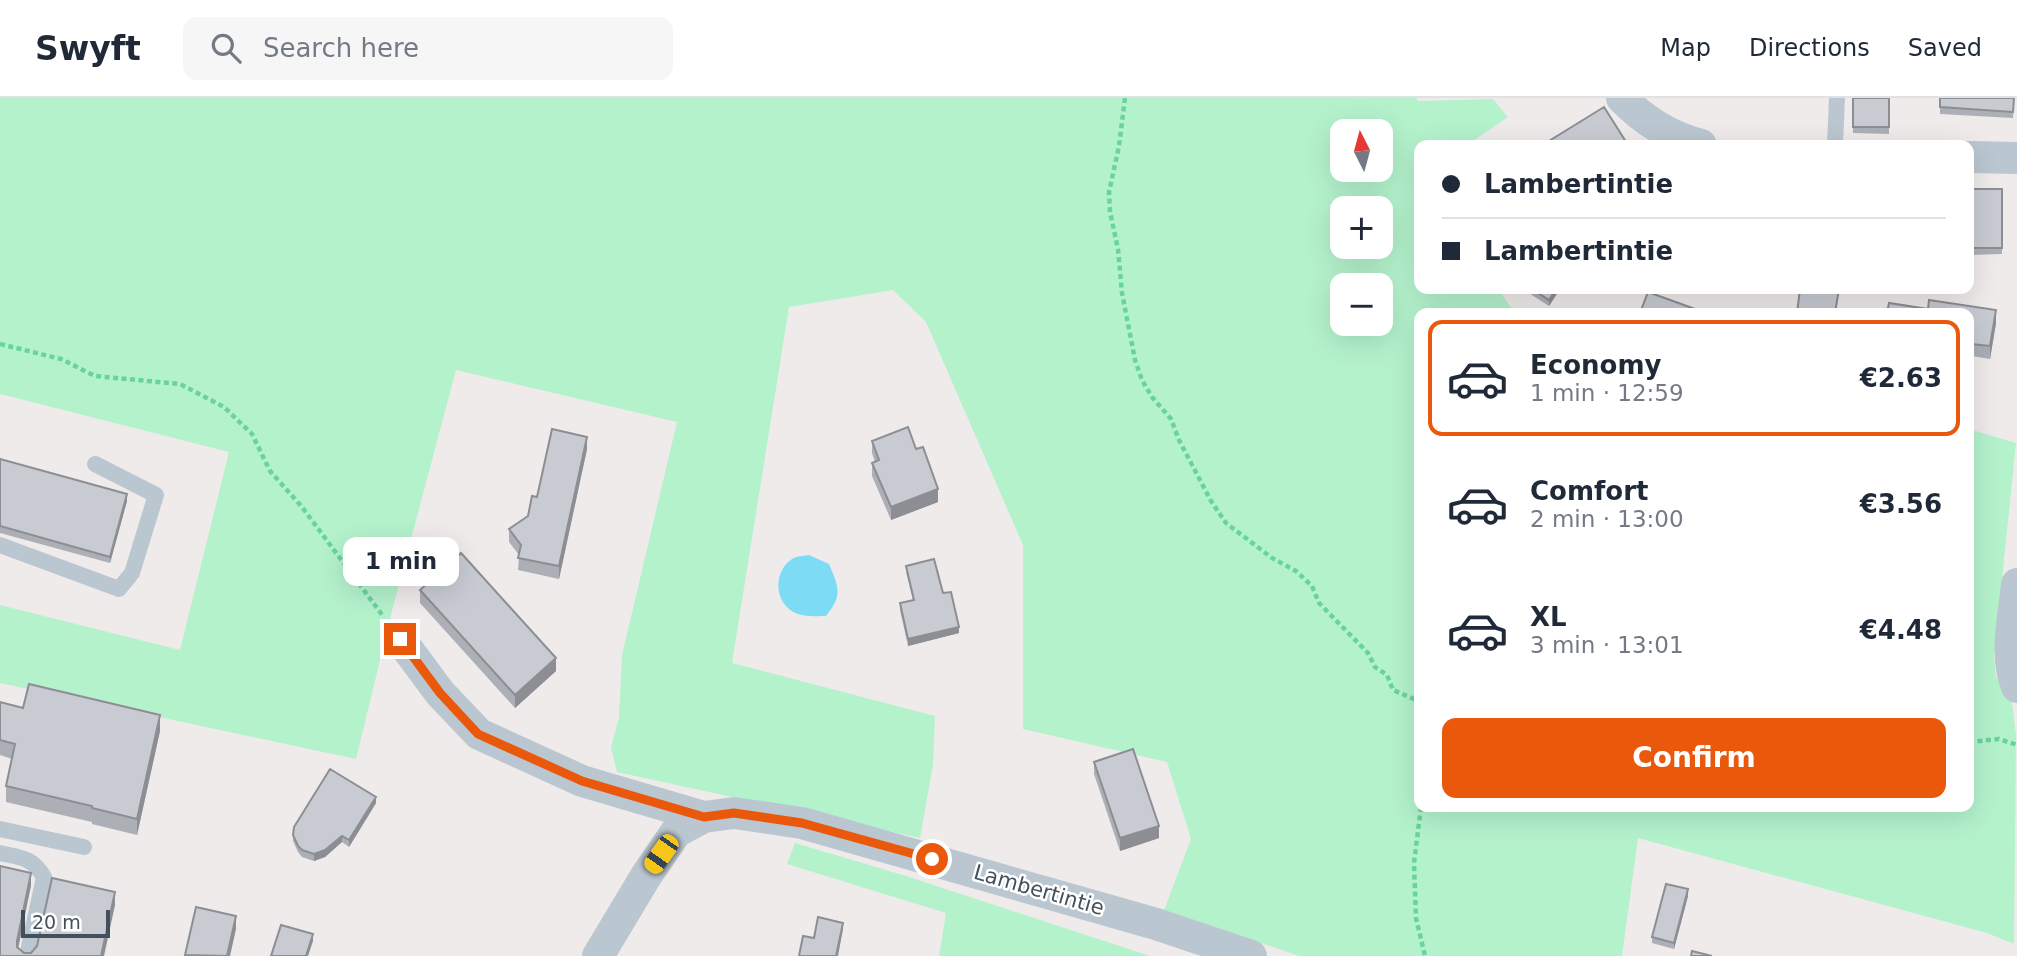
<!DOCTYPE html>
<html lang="en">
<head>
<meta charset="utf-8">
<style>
	:root { --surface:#fff; --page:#f6f6f7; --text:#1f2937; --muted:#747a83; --line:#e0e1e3; --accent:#ea580c }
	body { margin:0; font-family:"DejaVu Sans",sans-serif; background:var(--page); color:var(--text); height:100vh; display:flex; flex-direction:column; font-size:26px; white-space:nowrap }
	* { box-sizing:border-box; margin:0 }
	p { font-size:23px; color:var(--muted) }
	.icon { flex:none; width:38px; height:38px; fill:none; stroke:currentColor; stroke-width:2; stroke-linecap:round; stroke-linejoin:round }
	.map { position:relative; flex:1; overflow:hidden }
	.panel { position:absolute; left:1414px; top:210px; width:560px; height:504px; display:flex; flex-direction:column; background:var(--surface); border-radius:14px; box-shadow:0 7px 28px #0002 }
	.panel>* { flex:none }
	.top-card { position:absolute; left:1414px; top:42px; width:560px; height:154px; border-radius:14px; box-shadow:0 7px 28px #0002; display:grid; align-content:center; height:154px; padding:0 28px; background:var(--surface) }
	.needle { width:46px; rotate:354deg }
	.tools { position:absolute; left:1330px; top:21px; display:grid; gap:14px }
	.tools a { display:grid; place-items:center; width:63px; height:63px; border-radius:14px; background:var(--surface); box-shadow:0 7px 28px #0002; font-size:35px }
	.scale { position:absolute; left:21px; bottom:18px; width:89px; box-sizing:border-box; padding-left:7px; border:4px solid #43505b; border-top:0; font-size:19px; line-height:24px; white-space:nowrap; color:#43505b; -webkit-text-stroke:5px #fff; paint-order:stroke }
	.end { position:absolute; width:32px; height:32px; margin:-16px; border:9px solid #ea580c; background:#fff; box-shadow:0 0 0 4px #fff }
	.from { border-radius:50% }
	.bubble { position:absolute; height:49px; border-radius:14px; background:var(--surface); box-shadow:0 7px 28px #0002; font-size:23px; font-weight:700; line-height:49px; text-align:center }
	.car { position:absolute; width:21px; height:42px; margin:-21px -10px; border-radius:9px; box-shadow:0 0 5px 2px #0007; background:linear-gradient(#f5c518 24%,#345 0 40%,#f5c518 0 76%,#345 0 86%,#f5c518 0) }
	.top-card b { display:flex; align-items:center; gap:24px; height:66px; font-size:26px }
	.top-card b+b { border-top:2px solid var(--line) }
	.top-card i { width:18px; height:18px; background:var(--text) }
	ul { padding:12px 0 0; list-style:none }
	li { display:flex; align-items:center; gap:21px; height:116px; margin:0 14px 10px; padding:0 14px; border:4px solid transparent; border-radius:14px }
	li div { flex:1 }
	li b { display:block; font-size:26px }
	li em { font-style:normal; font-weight:700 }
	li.selected { border-color:var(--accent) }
	li>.icon { width:63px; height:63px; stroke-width:1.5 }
	.cta { display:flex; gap:14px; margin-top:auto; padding:14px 28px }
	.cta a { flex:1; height:80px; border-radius:14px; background:var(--accent); color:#fff; font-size:28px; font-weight:700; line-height:80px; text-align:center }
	header { display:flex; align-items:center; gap:42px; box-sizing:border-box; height:98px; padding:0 35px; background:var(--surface); border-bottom:2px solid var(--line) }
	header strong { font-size:33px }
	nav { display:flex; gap:38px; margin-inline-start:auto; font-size:24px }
	.search { width:490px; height:63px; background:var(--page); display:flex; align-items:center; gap:18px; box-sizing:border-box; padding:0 24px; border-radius:14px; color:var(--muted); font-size:26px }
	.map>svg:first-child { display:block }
</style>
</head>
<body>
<header>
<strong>Swyft</strong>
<div class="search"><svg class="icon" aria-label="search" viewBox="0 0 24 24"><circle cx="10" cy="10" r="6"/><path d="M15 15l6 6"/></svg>Search here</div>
<nav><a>Map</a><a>Directions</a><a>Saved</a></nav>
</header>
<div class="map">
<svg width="2017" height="858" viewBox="0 0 2017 858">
	<rect width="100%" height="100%" fill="#efebeb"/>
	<path fill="#b4f2cc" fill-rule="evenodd" d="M 0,0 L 1417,0 L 1417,3 L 1493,1 L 1508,19 L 1467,47 L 1419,47 L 1419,191 L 1498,191 L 1515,215 L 1419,215 L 1419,709 L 1969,709 L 1969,331 L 2016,345 L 1994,559 L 1996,578 L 2012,604 L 2016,638 L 2014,846 L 1987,835 L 1638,740 L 1622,858 L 1299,858 L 1164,812 L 1191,741 L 1167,664 L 1023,631 L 1023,447 L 926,224 L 893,192 L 789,209 L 732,565 L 935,618 L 933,667 L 920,740 L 617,674 L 611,649 L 619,620 L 622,557 L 677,324 L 456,272 L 393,509 L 356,661 L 0,585 L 0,507 L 180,552 L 229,354 L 0,296 ZM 1342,33 L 1381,33 L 1381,72 L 1342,72 ZM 1342,110 L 1381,110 L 1381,149 L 1342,149 ZM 1342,187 L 1381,187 L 1381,226 L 1342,226 Z
		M 795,745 L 906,778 L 1150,858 L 939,858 L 946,815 L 787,766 Z"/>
	<path fill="#7ddcf4" d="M 809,457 L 829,466 C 839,490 843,497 826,518 C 818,518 806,519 798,516 C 774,508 772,474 792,461 C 796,458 804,458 809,457 Z"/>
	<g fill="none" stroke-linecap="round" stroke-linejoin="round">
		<path stroke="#69d39e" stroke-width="4.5" stroke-dasharray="5 3.5" stroke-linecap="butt" d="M 1125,0 L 1119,48 L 1109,94 L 1110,114 L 1118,151 L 1122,195 L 1135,262 L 1142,282 L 1152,299 L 1171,321 L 1179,342 L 1211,403 L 1226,425 L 1272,460 L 1296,473 L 1312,488 L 1319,505 L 1368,555 L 1375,569 L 1387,577 L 1393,592 L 1414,601 L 1419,599
			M 0,246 L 61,261 L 95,278 L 180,286 L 224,309 L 252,336 L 270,373 L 302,409 L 383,518
			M 1969,644 L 1999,641 L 2017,647
			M 1421,709 L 1414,765 L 1416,820 L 1425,858"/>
		<path stroke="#bbc7d0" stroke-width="16" d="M 1835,47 L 1837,0
			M 0,447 L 119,491 L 132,475 L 156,397 L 95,366
			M 0,731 L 84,749
			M 0,755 C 21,760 32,759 44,779 L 27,858"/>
		<path stroke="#bbc7d0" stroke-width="32" d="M 1622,0 C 1643,22 1671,39 1701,47
			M 1969,59 L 2017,60
			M 2017,486 C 2014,518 2004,557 2017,589
			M 400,541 L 440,595 L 479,636 L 582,683 L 704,719 L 734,715 L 802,725 L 1156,826 L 1251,858
			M 598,858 L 646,778 L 676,734 L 704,719"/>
	</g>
	<path fill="#acafb5" d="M 1853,0 L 1889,0 L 1889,36 L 1853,35 Z
		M 1940,0 L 2014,0 L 2013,20 L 1940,16 Z
		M 1969,91 L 2002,91 L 2002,156 L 1969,157 Z
		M 1524,191 L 1560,191 L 1549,208 L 1524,192 Z
		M 1929,202 L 1996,212 L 1996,225 L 1990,261 L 1972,258 L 1969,280 L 1969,215 L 1887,215 L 1889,205 L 1928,211 Z
		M 872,343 L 916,351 L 938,404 L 891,422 L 872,378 L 872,365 L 875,364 L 872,355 Z
		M 587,351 L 559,481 L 518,472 L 519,457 L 509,444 L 509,431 L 528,418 L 537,399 Z
		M 0,361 L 127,403 L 110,465 L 0,435 Z
		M 906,468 L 943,495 L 959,535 L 908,548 L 900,512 L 900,505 L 913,502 L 906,474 Z
		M 420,492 L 556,573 L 515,610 L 420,505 Z
		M 0,604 L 23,610 L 160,633 L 137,737 L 92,726 L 92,724 L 6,704 L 6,688 L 12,661 L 0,657 Z
		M 1094,664 L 1159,740 L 1120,753 L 1094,676 Z
		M 376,705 L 349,749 L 342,744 L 325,759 L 314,763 L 302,759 L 298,754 L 293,743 L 294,729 Z
		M 1688,798 L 1674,851 L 1652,845 L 1652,839 Z"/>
	<path fill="#8c8e93" d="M 1556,191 L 1560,191 L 1549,208 L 1549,202 Z
		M 1996,212 L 1996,225 L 1990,261 L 1990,248 Z
		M 1972,246 L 1972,258 L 1969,280 L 1969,268 Z
		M 587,339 L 587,351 L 559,481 L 559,468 Z
		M 938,391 L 938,404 L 891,422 L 891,409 Z
		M 127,396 L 127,403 L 110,465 L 110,459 Z
		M 959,529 L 959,535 L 908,548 L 908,541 Z
		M 556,560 L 556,573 L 515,610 L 515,597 Z
		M 160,617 L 160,633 L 137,737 L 137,721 Z
		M 376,699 L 376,705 L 349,749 L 349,742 Z
		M 1159,728 L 1159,740 L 1120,753 L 1120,740 Z
		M 342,738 L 342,744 L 325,759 L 314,763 L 314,756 Z
		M 31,775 L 31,788 L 17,856 L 17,843 Z
		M 1688,791 L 1688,798 L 1674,851 L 1674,845 Z
		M 115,794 L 115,807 L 104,858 L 101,858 Z
		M 236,818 L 236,831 L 230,858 L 227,858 Z
		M 843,825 L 843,831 L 838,858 L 836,858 Z
		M 313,836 L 313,843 L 308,858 L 306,858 Z"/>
	<path fill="#c8cbd2" stroke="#8c8e93" stroke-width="2" d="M 1853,0 L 1889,0 L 1889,29 L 1853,29 Z
		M 1940,0 L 2014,0 L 2013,14 L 1940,9 Z
		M 1604,9 L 1628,47 L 1552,47 L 1549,43 Z
		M 1969,91 L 2002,91 L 2002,150 L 1969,150 Z
		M 1532,191 L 1556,191 L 1549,202 Z
		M 1800,191 L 1839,191 L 1835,215 L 1797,215 Z
		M 1648,194 L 1706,215 L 1640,215 Z
		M 1929,202 L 1996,212 L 1990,248 L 1972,246 L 1969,268 L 1969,215 L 1887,215 L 1889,205 L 1928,211 Z
		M 908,329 L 916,351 L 923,349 L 938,391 L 891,409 L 872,365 L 879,362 L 872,343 Z
		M 552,331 L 587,339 L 559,468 L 518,460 L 521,447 L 509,431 L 528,418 L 532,398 L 537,399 Z
		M 0,361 L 127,396 L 110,459 L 0,428 Z
		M 461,455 L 556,560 L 515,597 L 420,492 Z
		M 934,461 L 943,495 L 951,494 L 959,529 L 908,541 L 900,505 L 914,502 L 906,468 Z
		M 29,586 L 160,617 L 137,721 L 92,710 L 92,708 L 6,688 L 15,646 L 0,642 L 0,604 L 23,610 Z
		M 1133,651 L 1159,728 L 1120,740 L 1094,664 Z
		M 330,671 L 376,699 L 349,742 L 342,738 L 325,752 L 314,756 L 302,752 L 298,748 L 293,737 L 294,729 Z
		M 0,768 L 31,775 L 17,843 L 17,849 L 24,855 L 31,855 L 37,848 L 52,780 L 115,794 L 101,858 L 0,858 Z
		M 1666,786 L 1688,791 L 1674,845 L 1652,839 Z
		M 196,809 L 236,818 L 227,858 L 185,857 Z
		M 818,819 L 843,825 L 836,858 L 799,858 L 803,838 L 814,840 Z
		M 281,827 L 313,836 L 306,858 L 271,858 Z
		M 1692,853 L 1712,858 L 1691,858 Z"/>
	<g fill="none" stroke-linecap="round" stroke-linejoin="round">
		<path stroke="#ea580c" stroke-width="9" d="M 400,541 L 440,595 L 478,636 L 582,683 L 704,719 L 734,715 L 802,725 L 932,761"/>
	</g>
	<g text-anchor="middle" stroke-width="5" stroke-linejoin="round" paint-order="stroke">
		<g font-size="21" fill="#43505b" stroke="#fff">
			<text transform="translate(1039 792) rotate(16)" y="7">Lambertintie</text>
		</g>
	</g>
</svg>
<div class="tools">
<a><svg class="needle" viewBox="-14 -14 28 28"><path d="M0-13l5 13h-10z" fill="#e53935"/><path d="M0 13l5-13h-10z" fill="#747a83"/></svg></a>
<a>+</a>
<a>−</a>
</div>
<div class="scale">20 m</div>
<i class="end from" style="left:932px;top:761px"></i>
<i class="end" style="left:400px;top:541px"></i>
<div class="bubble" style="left:343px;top:439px;width:116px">1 min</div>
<i class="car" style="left:661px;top:756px;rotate:215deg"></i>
<div class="top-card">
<b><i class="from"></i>Lambertintie</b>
<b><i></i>Lambertintie</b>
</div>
<section class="panel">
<ul>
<li class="selected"><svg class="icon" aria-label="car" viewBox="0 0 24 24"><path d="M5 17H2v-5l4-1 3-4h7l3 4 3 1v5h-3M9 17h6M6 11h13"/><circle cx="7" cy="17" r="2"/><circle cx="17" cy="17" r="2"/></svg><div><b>Economy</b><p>1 min · 12:59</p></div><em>€2.63</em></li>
<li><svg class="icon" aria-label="car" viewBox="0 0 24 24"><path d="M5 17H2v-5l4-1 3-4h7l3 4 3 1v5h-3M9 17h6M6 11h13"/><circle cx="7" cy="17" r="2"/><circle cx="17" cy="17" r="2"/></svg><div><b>Comfort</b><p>2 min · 13:00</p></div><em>€3.56</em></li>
<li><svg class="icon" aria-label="car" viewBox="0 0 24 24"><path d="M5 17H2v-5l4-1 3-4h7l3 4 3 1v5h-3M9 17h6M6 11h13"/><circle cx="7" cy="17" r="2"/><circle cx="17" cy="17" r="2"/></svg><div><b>XL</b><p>3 min · 13:01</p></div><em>€4.48</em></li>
</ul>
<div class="cta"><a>Confirm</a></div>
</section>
</div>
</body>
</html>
